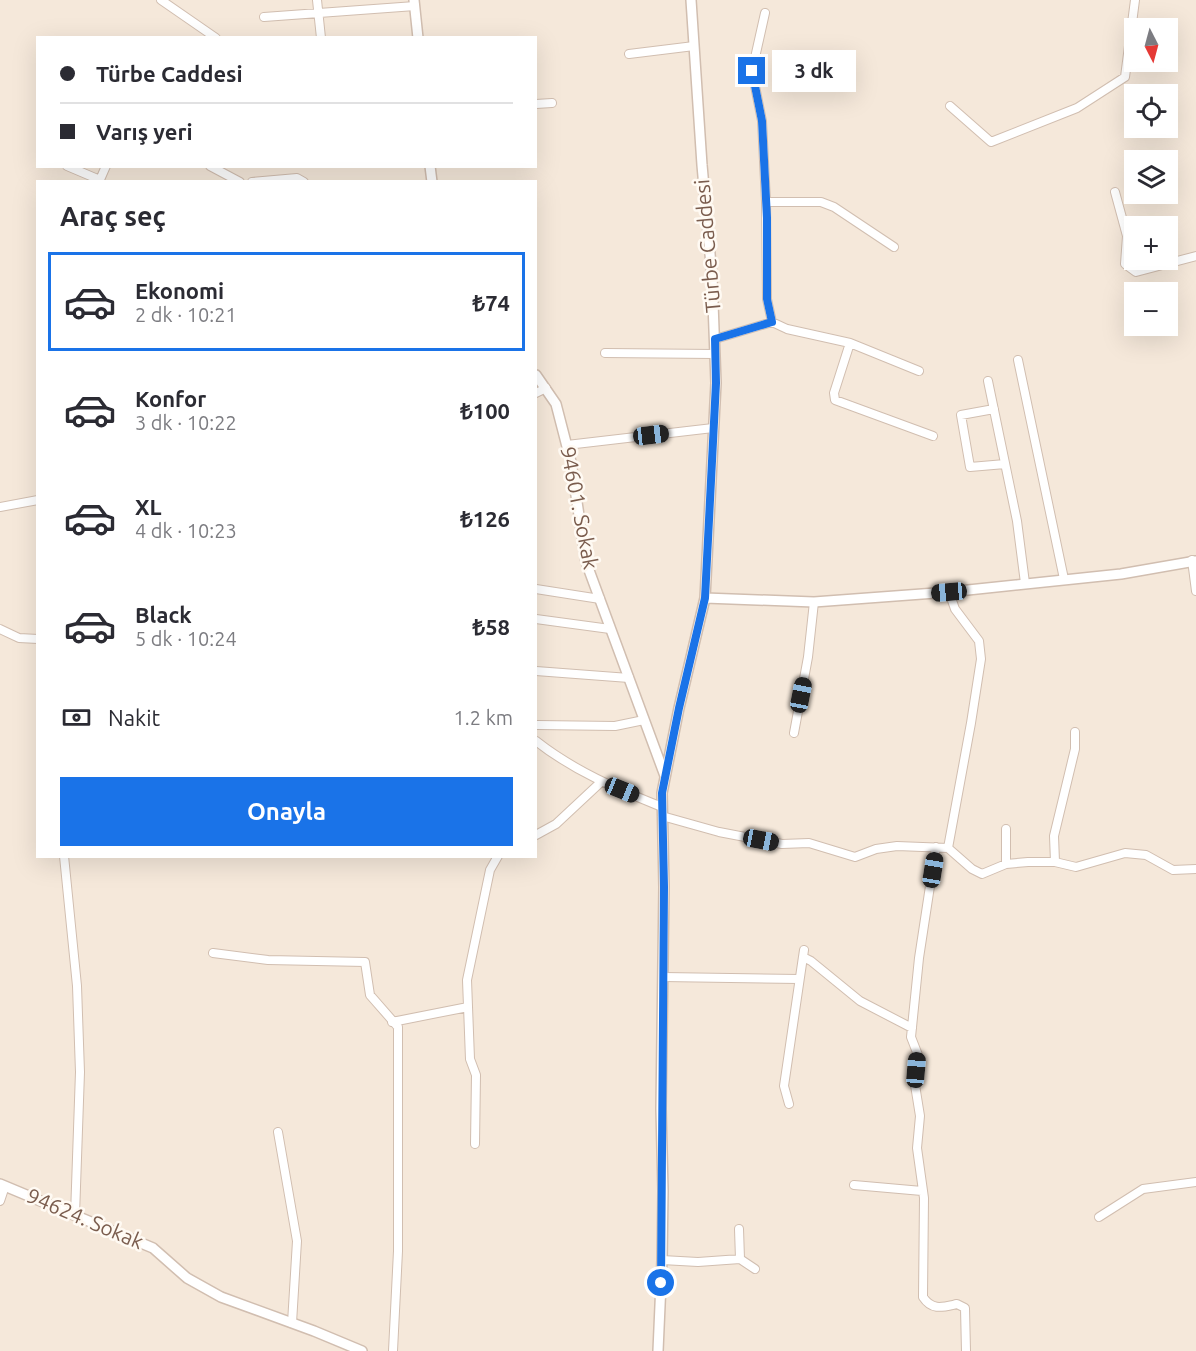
<!DOCTYPE html>
<html lang="tr">
<head>
<meta charset="utf-8">
<style>
	:root { --surface:#fff; --page:#f7f7f7; --text:#2b2b33; --muted:#7c7c81; --line:#e1e1e2; --accent:#1a73e8 }
	body { margin:0; font-family:Ubuntu,sans-serif; background:var(--page); color:var(--text); height:100vh; display:flex; flex-direction:column; font-size:22px; white-space:nowrap }
	* { box-sizing:border-box; margin:0 }
	p { font-size:20px; color:var(--muted) }
	.icon { flex:none; width:33px; height:33px; fill:none; stroke:currentColor; stroke-width:2; stroke-linecap:round; stroke-linejoin:round }
	.map { position:relative; flex:1; overflow:hidden }
	.sheet { position:absolute; left:36px; top:180px; width:501px; height:678px; display:flex; flex-direction:column; background:var(--surface); border-radius:0px; box-shadow:0 6px 24px #0002 }
	.sheet>* { flex:none }
	.banner { position:absolute; left:36px; top:36px; width:501px; height:132px; border-radius:0px; box-shadow:0 6px 24px #0002; display:grid; align-content:center; height:132px; padding:0 24px; background:var(--surface) }
	.needle { width:39px; rotate:174deg }
	.controls { position:absolute; left:1124px; top:18px; display:grid; gap:12px }
	.controls a { display:grid; place-items:center; width:54px; height:54px; border-radius:0px; background:var(--surface); box-shadow:0 6px 24px #0002; font-size:30px }
	.end { position:absolute; width:27px; height:27px; margin:-14px; border:8px solid #1a73e8; background:#fff; box-shadow:0 0 0 3px #fff }
	.from { border-radius:50% }
	.bubble { position:absolute; height:42px; border-radius:0px; background:var(--surface); box-shadow:0 6px 24px #0002; font-size:20px; font-weight:700; line-height:42px; text-align:center }
	.car { position:absolute; width:18px; height:36px; margin:-18px -9px; border-radius:8px; box-shadow:0 0 4px 2px #0007; background:linear-gradient(#222 24%,#8ab4d8 0 40%,#222 0 76%,#8ab4d8 0 86%,#222 0) }
	.banner b { display:flex; align-items:center; gap:21px; height:57px; font-size:22px }
	.banner b+b { border-top:2px solid var(--line) }
	.banner i { width:15px; height:15px; background:var(--text) }
	ul { padding:0; list-style:none }
	li { display:flex; align-items:center; gap:18px; height:99px; margin:0 12px 9px; padding:0 12px; border:3px solid transparent; border-radius:0px }
	li div { flex:1 }
	li b { display:block; font-size:22px }
	li em { font-style:normal; font-weight:700 }
	li.on { border-color:var(--accent) }
	li>.icon { width:54px; height:54px; stroke-width:1.5 }
	h2 { padding:0 24px; font-size:27px; line-height:72px }
	.pay { display:flex; align-items:center; gap:15px; height:66px; padding:0 24px; font-size:22px }
	.pay p { margin-inline-start:auto }
	.button { display:flex; gap:12px; margin-top:auto; padding:12px 24px }
	.button a { flex:1; height:69px; border-radius:0px; background:var(--accent); color:#fff; font-size:24px; font-weight:700; line-height:69px; text-align:center }
	.map>svg:first-child { display:block }
</style>
</head>
<body>
<div class="map">
<svg width="1196" height="1351" viewBox="0 0 1196 1351">
	<rect width="100%" height="100%" fill="#fdf6ec"/>
	<path fill="#f5e8da" fill-rule="evenodd" d="M 0,0 L 1196,0 L 1196,1351 L 0,1351 ZM 1134,28 L 1167,28 L 1167,62 L 1134,62 ZM 38,38 L 536,38 L 536,166 L 38,166 ZM 1134,94 L 1167,94 L 1167,128 L 1134,128 ZM 1134,160 L 1167,160 L 1167,194 L 1134,194 ZM 38,182 L 536,182 L 536,856 L 38,856 ZM 1134,226 L 1167,226 L 1167,260 L 1134,260 ZM 1134,292 L 1167,292 L 1167,326 L 1134,326 Z"/>
	<g fill="none" stroke-linecap="round" stroke-linejoin="round">
		<g stroke="#d1beb0" stroke-width="10">
			<path id="minor" d="M 161,0 L 216,38
				M 317,0 L 321,38
				M 765,13 L 752,71 L 762,121 L 766,202 L 767,299 L 772,322
				M 264,17 L 415,6
				M 629,54 L 694,46
				M 536,104 L 552,103
				M 950,106 L 991,142 L 1077,108 L 1125,77 L 1135,0
				M 67,166 L 100,180
				M 210,166 L 240,182
				M 99,182 L 106,166
				M 252,182 L 297,178 L 304,182
				M 1115,192 L 1127,236 L 1125,264 L 1136,272 L 1196,256
				M 766,202 L 821,202 L 834,207 L 894,247
				M 715,339 L 772,322 L 787,329 L 850,343 L 919,371
				M 850,343 L 834,393 L 835,400 L 933,436
				M 605,353 L 715,354
				M 1018,360 L 1064,579
				M 988,381 L 1017,521 L 1025,583
				M 536,393 L 546,388
				M 994,409 L 961,415 L 970,467 L 1005,464
				M 567,445 L 713,428
				M 0,507 L 38,500
				M 1192,560 L 1196,591
				M 536,589 L 600,599
				M 536,619 L 610,629
				M 0,629 L 19,638 L 38,639
				M 536,671 L 629,678
				M 537,725 L 615,726 L 644,720
				M 794,733 L 808,657 L 814,602
				M 536,741 C 574,771 617,789 662,807
				M 662,816 L 719,832 L 782,844 L 809,843 L 855,857 L 876,849 L 897,846 L 948,848 L 972,869 L 982,874 L 1006,864 L 1028,862 L 1055,862 L 1076,867 L 1125,853 L 1146,855 L 1173,870 L 1196,869
				M 536,835 L 556,824 L 601,782
				M 936,847 L 919,958 L 911,1037 L 918,1055 L 915,1085 L 920,1116 L 917,1148 L 924,1198 L 923,1297 C 932,1311 943,1307 957,1304 L 965,1308 L 966,1351
				M 948,848 L 971,723 L 981,659 L 979,641 L 955,609 L 949,592
				M 64,856 L 77,986 L 80,1072 L 75,1215
				M 1055,862 L 1054,836 L 1075,749 L 1075,732
				M 1006,864 L 1006,829
				M 213,953 L 268,960 L 365,962 L 370,995 L 398,1027 L 398,1251 L 393,1351
				M 803,957 L 811,961 L 860,1001 L 912,1028
				M 663,977 L 799,979
				M 392,1022 L 468,1007
				M 789,1104 L 784,1086 L 804,950
				M 278,1132 L 297,1241 L 292,1323
				M 475,1144 L 476,1075 L 470,1059 L 467,980 L 490,870 L 498,856
				M 854,1185 L 922,1191
				M 0,1201 L 5,1186
				M 1099,1217 L 1143,1189 L 1196,1182
				M 739,1229 L 740,1259
				M 662,1260 L 698,1262 L 740,1259 L 755,1269"/>
		</g>
		<g stroke="#d1beb0" stroke-width="12">
			<path id="tertiary" d="M 414,0 L 418,38
				M 430,166 L 432,182
				M 536,375 L 556,404 L 571,462 L 586,562 L 665,776
				M 705,598 L 814,602 L 949,592 L 1121,574 L 1196,561
				M 0,1184 L 153,1248 L 187,1278 L 221,1297 L 314,1331 L 362,1351
				M 658,1351 L 662,1260 L 663,1191 L 661,1109 L 664,887 L 662,793 L 679,708 L 705,598 L 716,383 L 712,276 L 702,165 L 691,0"/>
		</g>
		<use href="#minor" stroke="#fff" stroke-width="8"/>
		<use href="#tertiary" stroke="#fff" stroke-width="9"/>
	</g>
	<g fill="none" stroke-linecap="round" stroke-linejoin="round">
		<path stroke="#1a73e8" stroke-width="8" d="M 661,1283 L 664,887 L 662,793 L 679,708 L 705,598 L 716,383 L 715,339 L 772,322 L 767,299 L 767,218 L 762,121 L 752,71"/>
	</g>
	<g text-anchor="middle" stroke-width="5" stroke-linejoin="round" paint-order="stroke">
		<g font-size="21" fill="#7a5c4d" stroke="#fffaf3">
			<text transform="translate(708 246) rotate(-95)" y="7">Türbe Caddesi</text>
			<text transform="translate(579 508) rotate(79)" y="7">94601. Sokak</text>
			<text transform="translate(85 1219) rotate(23)" y="7">94624. Sokak</text>
		</g>
	</g>
</svg>
<div class="controls">
<a><svg class="needle" viewBox="-14 -14 28 28"><path d="M0-13l5 13h-10z" fill="#e53935"/><path d="M0 13l5-13h-10z" fill="#7c7c81"/></svg></a>
<a><svg class="icon" aria-label="locate" viewBox="0 0 24 24"><circle cx="12" cy="12" r="6"/><path d="M12 2v4M12 18v4M2 12h4M18 12h4"/></svg></a>
<a><svg class="icon" aria-label="layers" viewBox="0 0 24 24"><path d="M12 4l9 5-9 5-9-5zM3 14l9 5 9-5"/></svg></a>
<a>+</a>
<a>−</a>
</div>
<i class="end from" style="left:661px;top:1283px"></i>
<i class="end" style="left:752px;top:71px"></i>
<div class="bubble" style="left:772px;top:50px;width:84px">3 dk</div>
<i class="car" style="left:651px;top:435px;rotate:83deg"></i>
<i class="car" style="left:949px;top:592px;rotate:265deg"></i>
<i class="car" style="left:801px;top:695px;rotate:11deg"></i>
<i class="car" style="left:622px;top:790px;rotate:112deg"></i>
<i class="car" style="left:761px;top:840px;rotate:101deg"></i>
<i class="car" style="left:933px;top:870px;rotate:9deg"></i>
<i class="car" style="left:916px;top:1070px;rotate:5deg"></i>
<div class="banner">
<b><i class="from"></i>Türbe Caddesi</b>
<b><i></i>Varış yeri</b>
</div>
<section class="sheet">
<h2>Araç seç</h2>
<ul>
<li class="on"><svg class="icon" aria-label="car" viewBox="0 0 24 24"><path d="M5 17H2v-5l4-1 3-4h7l3 4 3 1v5h-3M9 17h6M6 11h13"/><circle cx="7" cy="17" r="2"/><circle cx="17" cy="17" r="2"/></svg><div><b>Ekonomi</b><p>2 dk · 10:21</p></div><em>₺74</em></li>
<li><svg class="icon" aria-label="car" viewBox="0 0 24 24"><path d="M5 17H2v-5l4-1 3-4h7l3 4 3 1v5h-3M9 17h6M6 11h13"/><circle cx="7" cy="17" r="2"/><circle cx="17" cy="17" r="2"/></svg><div><b>Konfor</b><p>3 dk · 10:22</p></div><em>₺100</em></li>
<li><svg class="icon" aria-label="car" viewBox="0 0 24 24"><path d="M5 17H2v-5l4-1 3-4h7l3 4 3 1v5h-3M9 17h6M6 11h13"/><circle cx="7" cy="17" r="2"/><circle cx="17" cy="17" r="2"/></svg><div><b>XL</b><p>4 dk · 10:23</p></div><em>₺126</em></li>
<li><svg class="icon" aria-label="car" viewBox="0 0 24 24"><path d="M5 17H2v-5l4-1 3-4h7l3 4 3 1v5h-3M9 17h6M6 11h13"/><circle cx="7" cy="17" r="2"/><circle cx="17" cy="17" r="2"/></svg><div><b>Black</b><p>5 dk · 10:24</p></div><em>₺58</em></li>
</ul>
<div class="pay"><svg class="icon" aria-label="cash" viewBox="0 0 24 24"><path d="M3 7h18v10H3z"/><circle cx="12" cy="12" r="2"/></svg>Nakit<p>1.2 km</p></div>
<div class="button"><a>Onayla</a></div>
</section>
</div>
</body>
</html>
